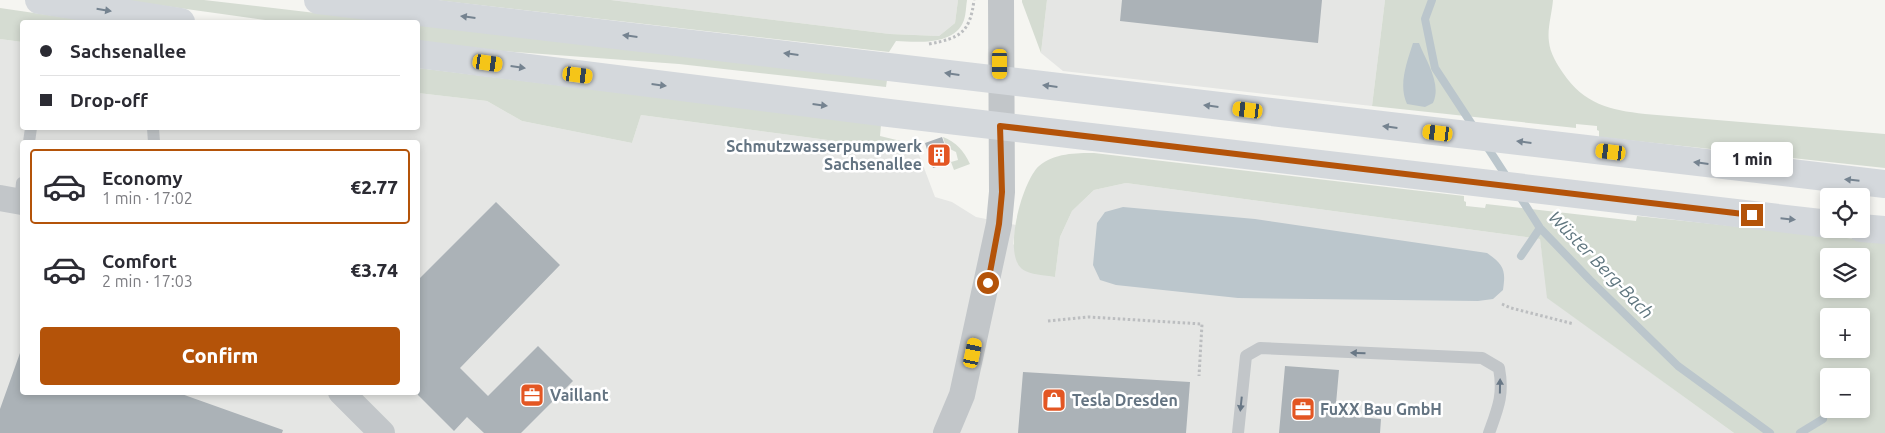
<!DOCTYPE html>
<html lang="en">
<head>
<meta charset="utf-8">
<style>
	:root { --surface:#fff; --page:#f2f2f3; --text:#2b2b33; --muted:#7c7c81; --line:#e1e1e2; --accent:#b45309 }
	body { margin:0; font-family:Ubuntu,sans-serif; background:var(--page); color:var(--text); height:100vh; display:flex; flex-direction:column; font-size:19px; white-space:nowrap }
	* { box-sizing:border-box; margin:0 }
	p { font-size:16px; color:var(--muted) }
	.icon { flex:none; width:28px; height:28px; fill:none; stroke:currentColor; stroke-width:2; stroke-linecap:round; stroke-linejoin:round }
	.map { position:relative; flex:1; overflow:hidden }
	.drawer { position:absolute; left:20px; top:140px; width:400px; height:255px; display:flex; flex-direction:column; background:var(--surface); border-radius:5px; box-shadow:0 2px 8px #0003 }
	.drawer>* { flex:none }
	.guide { position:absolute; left:20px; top:20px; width:400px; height:110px; border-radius:5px; box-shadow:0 2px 8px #0003; display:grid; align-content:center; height:110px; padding:0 20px; background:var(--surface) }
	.buttons { position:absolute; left:1820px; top:188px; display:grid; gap:10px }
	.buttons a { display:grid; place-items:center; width:50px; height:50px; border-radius:5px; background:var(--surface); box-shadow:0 2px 8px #0003; font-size:25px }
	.end { position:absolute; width:22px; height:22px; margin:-11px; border:6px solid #b45309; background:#fff; box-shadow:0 0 0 2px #fff }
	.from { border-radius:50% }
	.bubble { position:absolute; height:35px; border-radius:5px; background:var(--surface); box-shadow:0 2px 8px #0003; font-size:16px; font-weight:800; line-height:35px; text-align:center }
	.car { position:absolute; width:15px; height:30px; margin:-15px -8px; border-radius:6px; box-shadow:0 0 4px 1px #0007; background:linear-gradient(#f5c518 24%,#345 0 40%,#f5c518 0 76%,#345 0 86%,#f5c518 0) }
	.guide b { display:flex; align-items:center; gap:18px; height:48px; font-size:19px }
	.guide b+b { border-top:1px solid var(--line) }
	.guide i { width:12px; height:12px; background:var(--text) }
	ul { padding:9px 0 0; list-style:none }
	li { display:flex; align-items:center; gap:15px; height:75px; margin:0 10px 8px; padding:0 10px; border:2px solid transparent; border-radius:5px }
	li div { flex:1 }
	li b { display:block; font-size:19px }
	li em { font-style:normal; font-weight:800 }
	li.on { border-color:var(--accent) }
	li>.icon { width:45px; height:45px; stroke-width:1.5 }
	.button { display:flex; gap:10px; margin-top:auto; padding:10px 20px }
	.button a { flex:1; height:58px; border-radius:5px; background:var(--accent); color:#fff; font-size:20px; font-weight:800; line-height:58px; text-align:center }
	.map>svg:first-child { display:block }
</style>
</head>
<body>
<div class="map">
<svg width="1885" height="433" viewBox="0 0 1885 433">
	<rect width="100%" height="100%" fill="#f5f5f1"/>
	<path fill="#e5e6e4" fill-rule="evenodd" d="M 611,0 L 958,0 L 955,23 L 939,36 L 890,34 Z
		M 1047,0 L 1385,0 L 1372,106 L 1063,71 L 1041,53 Z
		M 0,39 L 22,42 L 22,128 L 418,128 L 418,93 L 487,101 L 522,121 L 632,143 L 641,115 L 918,152 L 935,197 L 952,202 L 976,217 L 1016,225 L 1013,244 L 1055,277 L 1060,237 L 1072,211 L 1094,190 L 1126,183 L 1540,239 L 1548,298 L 1734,433 L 0,433 ZM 22,142 L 418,142 L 418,392 L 22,392 Z"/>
	<path fill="#d5dcd2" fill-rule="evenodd" d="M 122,0 L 204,0 L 392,22 L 280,22 Z
		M 435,0 L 611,0 L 890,34 L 939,36 L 955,23 L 958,0 L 967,0 C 966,6 966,14 964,20 C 955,46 917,42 896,41 L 889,52 Z
		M 1022,0 L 1047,0 L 1041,53 L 1022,2 Z
		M 1385,0 L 1553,0 C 1552,13 1547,29 1549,42 C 1550,53 1557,64 1563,73 C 1584,104 1610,110 1645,114 L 1885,134 L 1885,168 L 1599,137 L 1599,131 L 1597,130 L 1597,126 L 1576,124 L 1576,128 L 1372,106 Z
		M 0,8 L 96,22 L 22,22 L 22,42 L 0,39 Z
		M 418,25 L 887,80 L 886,87 L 679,64 L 502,51 L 418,41 Z
		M 418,68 L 881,125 L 880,136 L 909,143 L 918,152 L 641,115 L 632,143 L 522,121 L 487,101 L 418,93 Z
		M 943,137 C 956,142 964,151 970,164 L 954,170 L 951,162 L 958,160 L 956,152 L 946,147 Z
		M 1094,153 L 1464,196 L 1464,201 L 1466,202 L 1466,206 L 1485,208 L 1486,204 L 1636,221 L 1637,216 L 1885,242 L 1885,433 L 1734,433 L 1547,298 L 1540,239 L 1126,183 L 1094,190 L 1072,211 L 1060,237 L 1055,277 C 1045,275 1030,275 1022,269 C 1002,253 1023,180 1039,166 C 1054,153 1076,153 1094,153 ZM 1829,256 L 1861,256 L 1861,289 L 1829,289 ZM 1829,316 L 1861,316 L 1861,349 L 1829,349 ZM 1829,376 L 1861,376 L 1861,409 L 1829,409 Z"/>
	<path fill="#bbc6cc" d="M 1413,43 L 1419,43 C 1426,61 1442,84 1433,103 L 1425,107 L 1407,104 C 1398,85 1407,62 1413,43 Z
		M 1123,207 L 1255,219 L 1487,253 C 1504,265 1506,270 1503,290 L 1493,299 L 1478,301 L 1238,298 L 1116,285 L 1100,280 L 1093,265 L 1097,223 L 1105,212 Z"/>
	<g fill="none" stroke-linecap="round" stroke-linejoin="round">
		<path stroke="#bbc6cc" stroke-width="8" d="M 1432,0 L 1425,19 L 1435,68 L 1475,129
			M 1486,145 L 1508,179
			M 1519,195 L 1540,228 L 1590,280 L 1678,366 L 1770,433
			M 1521,256 L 1540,228
			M 1800,433 L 1823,419"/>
	</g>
	<path fill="#abb2b7" d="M 1122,0 L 1322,0 L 1318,43 L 1120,21 Z
		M 942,137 L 951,162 L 933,168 L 925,143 Z
		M 496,202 L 560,265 L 460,368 L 488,396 L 538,346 L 573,381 L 521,433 L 484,433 L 467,417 L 454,431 L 418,395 L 418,280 Z
		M 20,353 L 22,354 L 22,392 L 176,392 L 283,430 L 282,433 L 0,433 L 0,409 Z
		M 1285,366 L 1339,370 L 1335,415 L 1381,419 L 1380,433 L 1279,433 Z
		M 1023,372 L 1190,382 L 1186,433 L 1018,433 Z"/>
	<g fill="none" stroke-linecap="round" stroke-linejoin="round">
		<path stroke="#bcbec0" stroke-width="3" stroke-dasharray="2.5 2.5" stroke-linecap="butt" d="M 929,44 C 960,38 970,33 974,0
			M 1502,304 L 1511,308 L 1574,324
			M 1048,321 L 1089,317 L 1202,324 L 1199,376"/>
		<path stroke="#c2c6c9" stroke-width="12" d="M 153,128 L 154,142
			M 29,142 L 31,128
			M 20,202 L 22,183
			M 1238,433 L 1246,356 L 1260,348 L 1482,358 L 1499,368 C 1504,395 1498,408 1489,433"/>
		<path stroke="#c2c6c9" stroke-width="26" d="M 0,198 L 22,202
			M 341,392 L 382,433
			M 946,433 L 962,395 L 999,224 L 1002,192 L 1001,0"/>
		<path stroke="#d4d8dc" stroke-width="28" d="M 39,0 L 181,22
			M 318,0 L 1885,184
			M 418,54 L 889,113 L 1829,224
			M 1861,228 L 1885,230"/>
	</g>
	<defs><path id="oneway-solid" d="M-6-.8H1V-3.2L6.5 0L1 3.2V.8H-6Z" transform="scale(1.25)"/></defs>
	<g fill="#758390">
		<use href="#oneway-solid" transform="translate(104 10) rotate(9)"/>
		<use href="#oneway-solid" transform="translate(468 17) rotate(-173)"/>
		<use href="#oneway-solid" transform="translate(630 36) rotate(-173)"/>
		<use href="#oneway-solid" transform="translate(791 54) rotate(-173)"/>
		<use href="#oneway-solid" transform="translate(518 67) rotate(8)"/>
		<use href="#oneway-solid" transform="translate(952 74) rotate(-172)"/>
		<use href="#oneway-solid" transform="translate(659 85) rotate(7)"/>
		<use href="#oneway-solid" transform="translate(1050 86) rotate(-173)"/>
		<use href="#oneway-solid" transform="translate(820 105) rotate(7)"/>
		<use href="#oneway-solid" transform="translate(1211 106) rotate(-173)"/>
		<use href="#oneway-solid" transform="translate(1390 127) rotate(-173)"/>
		<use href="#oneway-solid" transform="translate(1524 142) rotate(-173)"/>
		<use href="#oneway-solid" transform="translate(1701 163) rotate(-173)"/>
		<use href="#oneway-solid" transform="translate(1852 180) rotate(-174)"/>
		<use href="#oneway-solid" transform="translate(1788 219) rotate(6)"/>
	</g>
	<g fill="#697886">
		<use href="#oneway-solid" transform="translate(1358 353) rotate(-178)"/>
		<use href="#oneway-solid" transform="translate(1500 386) rotate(-89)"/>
		<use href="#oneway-solid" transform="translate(1241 404) rotate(96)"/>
	</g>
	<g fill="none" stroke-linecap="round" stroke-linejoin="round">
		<path stroke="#b45309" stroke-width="6" d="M 988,283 L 999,224 L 1002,192 L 1000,126 L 1752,215"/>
	</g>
	<defs>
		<g id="building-square" transform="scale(1.25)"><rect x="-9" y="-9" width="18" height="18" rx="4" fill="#e35623" stroke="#fff"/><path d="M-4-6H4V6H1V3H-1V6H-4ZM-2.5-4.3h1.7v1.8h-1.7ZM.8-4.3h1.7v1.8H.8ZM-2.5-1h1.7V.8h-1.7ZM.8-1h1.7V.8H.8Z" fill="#fff"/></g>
		<g id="office-square" transform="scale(1.25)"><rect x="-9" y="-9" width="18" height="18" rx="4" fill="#e35623" stroke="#fff"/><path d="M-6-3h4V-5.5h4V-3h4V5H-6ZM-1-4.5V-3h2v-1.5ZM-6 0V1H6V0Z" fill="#fff"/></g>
		<g id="shop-square" transform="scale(1.25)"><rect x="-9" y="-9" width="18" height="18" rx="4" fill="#e35623" stroke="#fff"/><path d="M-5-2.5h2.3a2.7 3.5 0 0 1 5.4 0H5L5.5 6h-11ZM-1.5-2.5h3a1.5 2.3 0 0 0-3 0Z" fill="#fff"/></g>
	</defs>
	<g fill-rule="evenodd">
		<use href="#building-square" x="939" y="155"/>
		<use href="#office-square" x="532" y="395"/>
		<use href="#shop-square" x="1054" y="400"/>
		<use href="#office-square" x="1303" y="409"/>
	</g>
	<g text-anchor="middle" stroke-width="5" stroke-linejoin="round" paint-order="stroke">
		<g font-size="16" font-weight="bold" fill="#647482" stroke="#fff" text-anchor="start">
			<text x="922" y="152" text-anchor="end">Schmutzwasserpumpwerk<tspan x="922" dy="18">Sachsenallee</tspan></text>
			<text x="550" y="401">Vaillant</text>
			<text x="1072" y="406">Tesla Dresden</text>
			<text x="1320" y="415">FuXX Bau GmbH</text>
		</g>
		<g font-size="18" font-style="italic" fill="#5f767f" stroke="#fff">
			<text transform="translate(1601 265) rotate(46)" y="6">Wüster Berg-Bach</text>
		</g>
	</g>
</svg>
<div class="buttons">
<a><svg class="icon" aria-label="locate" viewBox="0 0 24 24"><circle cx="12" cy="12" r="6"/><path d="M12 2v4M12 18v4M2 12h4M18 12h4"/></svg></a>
<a><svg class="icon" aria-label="layers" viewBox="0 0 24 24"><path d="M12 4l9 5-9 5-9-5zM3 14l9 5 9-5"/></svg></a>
<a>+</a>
<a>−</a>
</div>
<i class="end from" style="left:988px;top:283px"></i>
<i class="end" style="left:1752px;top:215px"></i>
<div class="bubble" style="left:1711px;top:142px;width:82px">1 min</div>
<i class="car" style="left:488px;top:63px;rotate:98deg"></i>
<i class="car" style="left:1000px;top:64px;rotate:180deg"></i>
<i class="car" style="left:578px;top:75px;rotate:97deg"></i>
<i class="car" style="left:1248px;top:110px;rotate:277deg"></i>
<i class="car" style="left:1438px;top:133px;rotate:277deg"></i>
<i class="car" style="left:1611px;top:152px;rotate:277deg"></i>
<i class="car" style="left:973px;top:353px;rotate:12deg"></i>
<div class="guide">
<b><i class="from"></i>Sachsenallee</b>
<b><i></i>Drop-off</b>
</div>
<section class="drawer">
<ul>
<li class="on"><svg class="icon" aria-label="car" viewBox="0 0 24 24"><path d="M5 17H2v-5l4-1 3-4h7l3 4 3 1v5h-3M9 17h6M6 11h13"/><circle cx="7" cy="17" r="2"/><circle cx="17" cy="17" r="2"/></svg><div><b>Economy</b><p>1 min · 17:02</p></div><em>€2.77</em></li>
<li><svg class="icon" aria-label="car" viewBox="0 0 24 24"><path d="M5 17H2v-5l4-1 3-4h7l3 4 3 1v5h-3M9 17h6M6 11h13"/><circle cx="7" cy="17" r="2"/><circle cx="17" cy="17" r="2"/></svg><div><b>Comfort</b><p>2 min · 17:03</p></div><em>€3.74</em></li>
</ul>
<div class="button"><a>Confirm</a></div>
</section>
</div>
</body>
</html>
